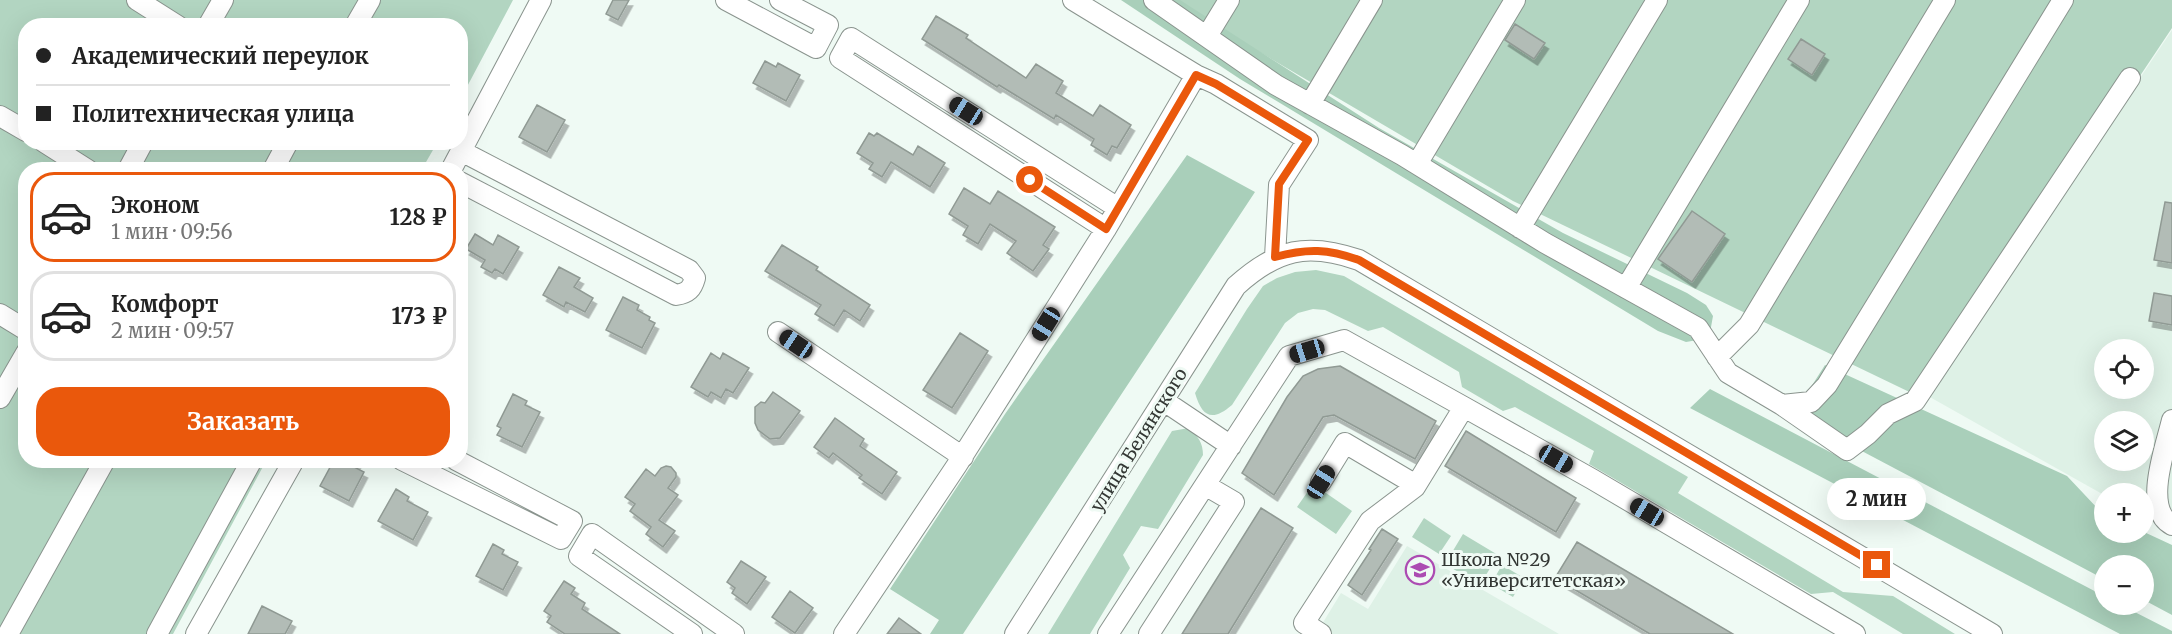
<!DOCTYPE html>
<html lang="ru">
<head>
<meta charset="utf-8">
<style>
	:root { --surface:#fff; --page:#f6f6f6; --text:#222; --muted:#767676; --line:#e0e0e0; --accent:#ea580c }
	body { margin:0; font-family:Merriweather,serif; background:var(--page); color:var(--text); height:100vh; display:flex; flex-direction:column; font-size:22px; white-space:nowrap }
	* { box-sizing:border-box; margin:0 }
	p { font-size:20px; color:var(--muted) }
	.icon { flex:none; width:33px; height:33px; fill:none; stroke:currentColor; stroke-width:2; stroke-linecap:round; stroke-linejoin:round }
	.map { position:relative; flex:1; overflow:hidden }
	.sheet { position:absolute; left:18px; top:162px; width:450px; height:306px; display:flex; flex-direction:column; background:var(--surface); border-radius:24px; box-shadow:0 6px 24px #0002 }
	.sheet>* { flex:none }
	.guide { position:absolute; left:18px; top:18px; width:450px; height:132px; border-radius:24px; box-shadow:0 6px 24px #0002; display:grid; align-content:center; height:132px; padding:0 18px; background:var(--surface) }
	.tools { position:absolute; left:2094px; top:339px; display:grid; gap:12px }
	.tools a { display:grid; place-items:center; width:60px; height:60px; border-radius:50%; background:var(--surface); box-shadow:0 6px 24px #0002; font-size:30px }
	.end { position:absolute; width:27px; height:27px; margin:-14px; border:8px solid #ea580c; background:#fff; box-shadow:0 0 0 3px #fff }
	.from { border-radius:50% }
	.bubble { position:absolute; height:42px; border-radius:21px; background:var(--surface); box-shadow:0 6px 24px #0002; font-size:20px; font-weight:700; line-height:42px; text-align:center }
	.car { position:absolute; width:18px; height:36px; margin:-18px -9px; border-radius:8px; box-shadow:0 0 4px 2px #0007; background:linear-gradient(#222 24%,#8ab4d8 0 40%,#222 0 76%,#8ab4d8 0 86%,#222 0) }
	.guide b { display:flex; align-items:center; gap:21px; height:57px; font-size:22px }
	.guide b+b { border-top:2px solid var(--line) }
	.guide i { width:15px; height:15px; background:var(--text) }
	ul { padding:10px 0 0; list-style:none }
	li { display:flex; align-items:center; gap:18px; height:90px; margin:0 12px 9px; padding:0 6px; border:3px solid var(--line); border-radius:24px }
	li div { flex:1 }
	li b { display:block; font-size:22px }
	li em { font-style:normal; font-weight:700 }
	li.selected { border-color:var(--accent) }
	li>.icon { width:54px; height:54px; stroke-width:1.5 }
	.action { display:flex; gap:12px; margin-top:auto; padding:12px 18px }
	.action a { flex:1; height:69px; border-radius:24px; background:var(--accent); color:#fff; font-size:24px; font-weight:700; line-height:69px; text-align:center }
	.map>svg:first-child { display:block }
</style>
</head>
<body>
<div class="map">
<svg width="2172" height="634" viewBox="0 0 2172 634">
	<defs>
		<filter id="shadow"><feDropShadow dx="3.5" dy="6" stdDeviation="0" flood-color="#0004"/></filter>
	</defs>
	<rect width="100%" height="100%" fill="#effaf4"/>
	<path fill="#def1e6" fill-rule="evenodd" d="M 2172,30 L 2172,531 L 2144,517 L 2144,494 L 2104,494 L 2104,495 L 1928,396 ZM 2104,350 L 2144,350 L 2144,388 L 2104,388 ZM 2104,422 L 2144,422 L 2144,460 L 2104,460 Z
		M 1407,546 L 1559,634 L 1316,634 L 1341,593 L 1368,609 Z"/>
	<path fill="#b2d5c1" d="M 0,0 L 513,0 L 461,98 L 460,26 L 26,26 L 26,142 L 437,143 L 422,169 L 26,170 L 26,460 L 266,461 L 173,634 L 0,634 Z
		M 1171,0 L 2172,0 L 2172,28 L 1924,399 L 1513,201 Z
		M 1316,270 L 1344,276 L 1688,477 L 1678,493 L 1843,592 L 1893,596 L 1955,634 L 1903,634 L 1833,592 L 1811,594 L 1589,464 L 1594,451 L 1515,407 L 1503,411 L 1462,387 L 1459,372 L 1383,327 L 1368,331 L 1325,310 L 1313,309 L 1298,313 L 1285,323 L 1232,405 C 1212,422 1202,417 1195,393 L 1247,309 L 1263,286 L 1277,278 L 1295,272 Z
		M 1189,428 C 1198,436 1203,443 1203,455 L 1158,529 L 1141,526 L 1123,555 L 1130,568 L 1090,634 L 1048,634 L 1172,431 Z
		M 1313,484 L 1352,511 L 1336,534 L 1297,507 Z
		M 1424,518 L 1451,536 L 1439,554 L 1412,537 Z
		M 1463,534 L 1498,555 L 1480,585 L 1445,564 Z
		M 1502,565 L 1524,578 L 1513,597 L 1491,584 Z"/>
	<path fill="#a9cfba" d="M 1121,0 L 1180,0 L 1379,128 L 1563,233 L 1687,293 L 1706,305 L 1713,316 L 1709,338 L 1686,342 L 1658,331 L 1240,79 Z
		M 1187,155 L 1255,192 L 963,634 L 930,634 L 939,620 L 890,589 L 1005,414 Z
		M 1825,365 L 2067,476 L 2100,511 L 2104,513 L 2104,532 L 2144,532 L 2172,545 L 2172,615 L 2144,600 L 2144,566 L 2104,566 L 2104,579 L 1805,421 L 1797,409 Z
		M 1710,389 L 2104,596 L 2104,604 L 2121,605 L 2172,631 L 2172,634 L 2120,634 L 1690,408 Z"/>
	<path fill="#b2bcb6" stroke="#909a94" stroke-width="1.5" filter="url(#shadow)" d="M 613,0 L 629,0 L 618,20 L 606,14 Z
		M 936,16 L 968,35 L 966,38 L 1026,78 L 1036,64 L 1063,81 L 1056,93 L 1093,116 L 1100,105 L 1131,125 L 1117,148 L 1112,146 L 1107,155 L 1091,145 L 1094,139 L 1056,115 L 1054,119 L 999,85 L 997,87 L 922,39 Z
		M 1515,24 L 1545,43 L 1534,59 L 1505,40 Z
		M 1801,39 L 1825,54 L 1812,75 L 1788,59 Z
		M 765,61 L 776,67 L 778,63 L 800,75 L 786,101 L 753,83 Z
		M 537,105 L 565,120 L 547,152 L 519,137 Z
		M 869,133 L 874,136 L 877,133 L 913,155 L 918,146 L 945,163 L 930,187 L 891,162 L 882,177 L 869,169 L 873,163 L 857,153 Z
		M 964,188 L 990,204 L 998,191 L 1055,227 L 1043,245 L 1049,249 L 1033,271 L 1007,253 L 1016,241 L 990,224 L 978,244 L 963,235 L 968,226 L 949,214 Z
		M 2165,202 L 2172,203 L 2172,263 L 2154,260 Z
		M 1692,211 L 1725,234 L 1692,282 L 1658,259 Z
		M 475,234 L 493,245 L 498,235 L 519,247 L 503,274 L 495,269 L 492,273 L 481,267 L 485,260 L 466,249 Z
		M 782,245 L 818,267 L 816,270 L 870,305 L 860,321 L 844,310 L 834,326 L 815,314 L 821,305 L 765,271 Z
		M 559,267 L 580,278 L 574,287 L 593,298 L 585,312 L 566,302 L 564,307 L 543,295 Z
		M 2154,293 L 2172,296 L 2172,325 L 2149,321 Z
		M 623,297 L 639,305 L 637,310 L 650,317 L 649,320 L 655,323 L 642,348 L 606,330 Z
		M 960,333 L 988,351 L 952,408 L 923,390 Z
		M 711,353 L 720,359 L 723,353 L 749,368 L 733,393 L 726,389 L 721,398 L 711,392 L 708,397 L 691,387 Z
		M 1340,366 L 1436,421 L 1415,459 L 1334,415 L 1323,417 L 1274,495 L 1242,473 L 1287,397 L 1303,376 L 1318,369 Z
		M 773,392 L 800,411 L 780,438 L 770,439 L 758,430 L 755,423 L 755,407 L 761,402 L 765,403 Z
		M 513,394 L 527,401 L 525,405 L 540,412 L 522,447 L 497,435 L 501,428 L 497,426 Z
		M 835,418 L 864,439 L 860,446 L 897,472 L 882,494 L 859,478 L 862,475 L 833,453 L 829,458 L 814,447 Z
		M 1466,431 L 1576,498 L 1556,532 L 1445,466 Z
		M 334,460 L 358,460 L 354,467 L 364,472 L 349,501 L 320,486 Z
		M 666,466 L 671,467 L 676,473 L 676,477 L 668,488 L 678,495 L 659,520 L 675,531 L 663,547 L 646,534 L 651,527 L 630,511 L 635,504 L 625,497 L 646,469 L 655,476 L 661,468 Z
		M 396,489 L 409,497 L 407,501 L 428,512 L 413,540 L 378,521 Z
		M 1261,508 L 1293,528 L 1228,634 L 1182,634 Z
		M 1382,529 L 1398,539 L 1362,595 L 1348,585 L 1371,550 L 1369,549 Z
		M 1577,542 L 1733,634 L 1650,634 L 1555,578 Z
		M 493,544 L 504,550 L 502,554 L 518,562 L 503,590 L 476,576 Z
		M 741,561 L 766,577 L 747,604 L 732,593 L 735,588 L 727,582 Z
		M 564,581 L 575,588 L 571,594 L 585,603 L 582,609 L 620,634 L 565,634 L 547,622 L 551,616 L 544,611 Z
		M 790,591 L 813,608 L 795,633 L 772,617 Z
		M 262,606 L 292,621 L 285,634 L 248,634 Z
		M 899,618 L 921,634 L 887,634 Z"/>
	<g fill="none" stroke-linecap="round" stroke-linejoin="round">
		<g stroke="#8a948e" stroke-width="22">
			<path id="minor" d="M 137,0 L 178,26
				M 726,0 L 816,48 L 828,25 L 780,0
				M 1073,0 L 1196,75 L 1216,84 L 1308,140 L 1279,185 L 1275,257
				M 1154,0 L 1276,85 L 1402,155 L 1545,243 L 1698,328 L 1728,373 L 1782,405 L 1811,402 L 1827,385 L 2063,0
				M 208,26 L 223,0
				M 355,26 L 370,0
				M 1207,36 L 1229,0
				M 1310,104 L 1372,0
				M 0,116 L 26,131
				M 44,142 L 88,170
				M 1417,164 L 1515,0
				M 128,170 L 143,142
				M 273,170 L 288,142
				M 451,170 L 541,0
				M 460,182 L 676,295 C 688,293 692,289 695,278 L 689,270 L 461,151
				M 1520,228 L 1657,0
				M 1106,229 L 840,58 L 851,38 L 1118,208
				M 1626,288 L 1799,0
				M 0,314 L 26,330
				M 778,332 L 963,457
				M 1717,357 L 1749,325 L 1945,0
				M 0,398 L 26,353
				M 1164,401 L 1231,446
				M 1782,405 L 1847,450 L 1868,434 L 1888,414 L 1915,401 L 2130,78
				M 2172,420 C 2166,446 2142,509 2172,525
				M 402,460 L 561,539 L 572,521 L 456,460
				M 1321,482 L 1345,443 L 1416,485
				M 8,634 L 105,460
				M 157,634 L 252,460
				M 196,634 L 294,460
				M 692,634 L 579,556 L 592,534 L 734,634
				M 844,634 L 957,465 L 1106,229 L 1196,75
				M 1015,634 L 1236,286 C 1277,249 1307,242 1359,260 L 1992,634
				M 1108,634 L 1289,356 L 1344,340 L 1464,407
				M 1149,634 L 1234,502 L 1205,485
				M 1321,634 L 1304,623 L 1370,521 L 1415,487 L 1464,407 L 1592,479 L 1855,634"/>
		</g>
		<use href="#minor" stroke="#fff" stroke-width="20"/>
	</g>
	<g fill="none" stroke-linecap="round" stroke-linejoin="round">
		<path stroke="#ea580c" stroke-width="8" d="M 1030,180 L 1106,229 L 1196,75 L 1216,84 L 1308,140 L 1279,184 L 1275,257 C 1308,248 1328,249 1359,260 L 1877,565"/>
	</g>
	<defs>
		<g id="school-ring" transform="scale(1.5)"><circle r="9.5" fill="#effaf4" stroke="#ac4bb2" stroke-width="1.5"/><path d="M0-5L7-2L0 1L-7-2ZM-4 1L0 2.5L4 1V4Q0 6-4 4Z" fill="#ac4bb2"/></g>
	</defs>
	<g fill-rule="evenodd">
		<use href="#school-ring" x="1420" y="570"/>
	</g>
	<g text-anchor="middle" stroke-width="6" stroke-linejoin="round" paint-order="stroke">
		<g font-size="18" fill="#333734" stroke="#effaf4">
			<text transform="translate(1139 440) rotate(-58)" y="6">улица Белянского</text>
		</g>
		<g font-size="18" fill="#333734" stroke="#effaf4" text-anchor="start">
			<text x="1441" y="566">Школа №29<tspan x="1441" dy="21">«Университетская»</tspan></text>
		</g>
	</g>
</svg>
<div class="tools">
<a><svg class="icon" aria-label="locate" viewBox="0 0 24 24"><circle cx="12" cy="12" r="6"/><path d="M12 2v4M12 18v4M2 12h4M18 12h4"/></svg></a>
<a><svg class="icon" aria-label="layers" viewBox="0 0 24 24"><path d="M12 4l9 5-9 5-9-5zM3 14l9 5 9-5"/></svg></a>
<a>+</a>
<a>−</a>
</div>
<i class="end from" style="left:1030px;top:180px"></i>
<i class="end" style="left:1877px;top:565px"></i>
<div class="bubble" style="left:1827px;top:478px;width:99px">2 мин</div>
<i class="car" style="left:966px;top:111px;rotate:302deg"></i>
<i class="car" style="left:1046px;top:324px;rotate:212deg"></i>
<i class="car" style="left:796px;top:344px;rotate:304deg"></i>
<i class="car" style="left:1307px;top:351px;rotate:253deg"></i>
<i class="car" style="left:1556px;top:459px;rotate:120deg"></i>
<i class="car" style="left:1321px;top:482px;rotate:32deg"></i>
<i class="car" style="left:1647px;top:512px;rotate:301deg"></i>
<div class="guide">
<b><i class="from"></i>Академический переулок</b>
<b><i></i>Политехническая улица</b>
</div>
<section class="sheet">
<ul>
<li class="selected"><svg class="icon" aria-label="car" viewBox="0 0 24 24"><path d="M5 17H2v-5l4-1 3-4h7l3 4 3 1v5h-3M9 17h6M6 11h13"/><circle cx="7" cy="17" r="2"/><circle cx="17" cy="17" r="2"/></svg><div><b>Эконом</b><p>1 мин · 09:56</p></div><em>128 ₽</em></li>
<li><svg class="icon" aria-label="car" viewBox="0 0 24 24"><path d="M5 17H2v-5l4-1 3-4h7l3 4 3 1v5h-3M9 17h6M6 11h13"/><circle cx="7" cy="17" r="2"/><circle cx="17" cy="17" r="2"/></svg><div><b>Комфорт</b><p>2 мин · 09:57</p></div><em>173 ₽</em></li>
</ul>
<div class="action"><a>Заказать</a></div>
</section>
</div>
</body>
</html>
